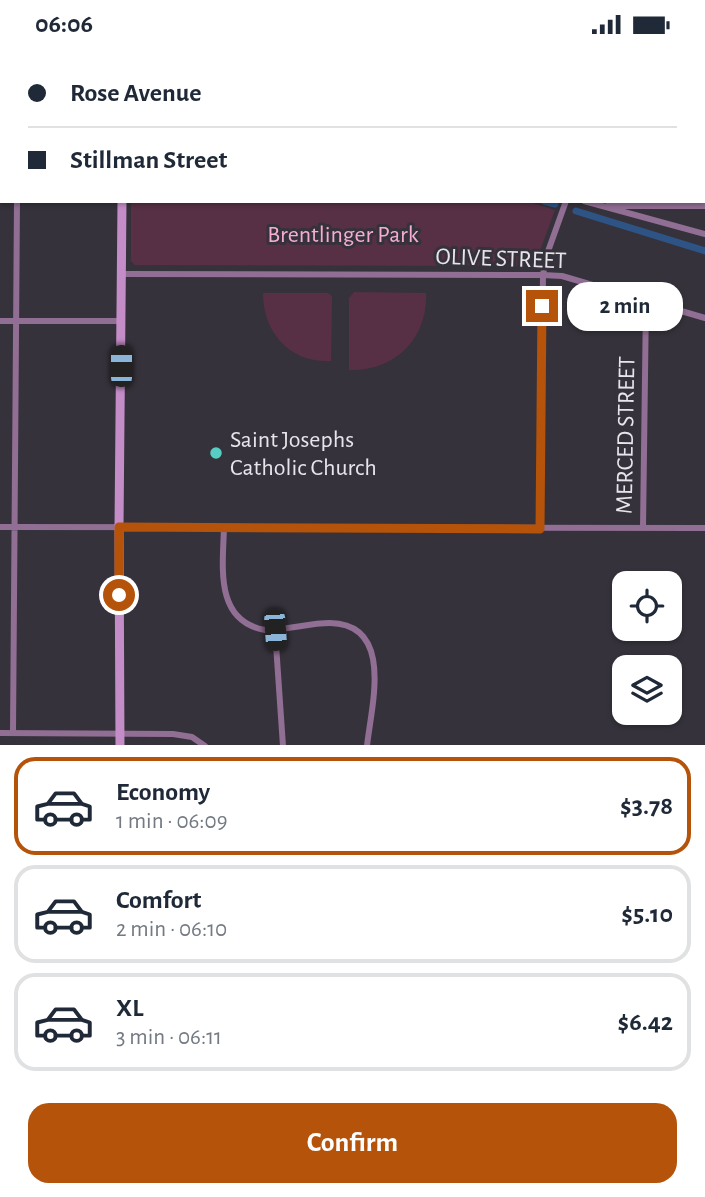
<!DOCTYPE html>
<html lang="en">
<head>
<meta charset="utf-8">
<style>
	:root { --surface:#fff; --page:#f6f6f7; --text:#1f2937; --muted:#747a83; --line:#e0e1e3; --accent:#b45309 }
	body { margin:0; font-family:"Alegreya Sans",sans-serif; background:var(--page); color:var(--text); height:100vh; display:flex; flex-direction:column; font-size:26px; white-space:nowrap }
	* { box-sizing:border-box; margin:0 }
	p { font-size:23px; color:var(--muted) }
	.icon { flex:none; width:38px; height:38px; fill:none; stroke:currentColor; stroke-width:2; stroke-linecap:round; stroke-linejoin:round }
	.map { position:relative; height:696px; overflow:hidden }
	.drawer { display:flex; flex-direction:column; background:var(--surface); flex:1 }
	.drawer>* { flex:none }
	.banner { position:absolute; left:0px; top:0px; width:705px; height:154px; box-shadow:0 2px 5px #0004; display:grid; align-content:center; height:154px; padding:0 28px; background:var(--surface) }
	.fabs { position:absolute; left:612px; top:522px; display:grid; gap:14px }
	.fabs a { display:grid; place-items:center; width:70px; height:70px; border-radius:14px; background:var(--surface); box-shadow:0 2px 5px #0004; font-size:35px }
	.end { position:absolute; width:32px; height:32px; margin:-16px; border:9px solid #b45309; background:#fff; box-shadow:0 0 0 4px #fff }
	.from { border-radius:50% }
	.bubble { position:absolute; height:49px; border-radius:21px; background:var(--surface); box-shadow:0 2px 5px #0004; font-size:23px; font-weight:700; line-height:49px; text-align:center }
	.car { position:absolute; width:21px; height:42px; margin:-21px -10px; border-radius:9px; box-shadow:0 0 5px 2px #0007; background:linear-gradient(#222 24%,#8ab4d8 0 40%,#222 0 76%,#8ab4d8 0 86%,#222 0) }
	.banner b { display:flex; align-items:center; gap:24px; height:66px; font-size:26px }
	.banner b+b { border-top:2px solid var(--line) }
	.banner i { width:18px; height:18px; background:var(--text) }
	ul { padding:12px 0 0; list-style:none }
	li { display:flex; align-items:center; gap:21px; height:98px; margin:0 14px 10px; padding:0 14px; border:4px solid var(--line); border-radius:21px }
	li div { flex:1 }
	li b { display:block; font-size:26px }
	li em { font-style:normal; font-weight:700 }
	li.current { border-color:var(--accent) }
	li>.icon { width:63px; height:63px; stroke-width:1.5 }
	.action { display:flex; gap:14px; margin-top:auto; padding:14px 28px }
	.action a { flex:1; height:80px; border-radius:21px; background:var(--accent); color:#fff; font-size:28px; font-weight:700; line-height:80px; text-align:center }
	.status { display:flex; justify-content:space-between; align-items:center; height:49px; padding:0 35px; background:var(--surface); direction:ltr }
	.status svg { height:19px; fill:currentColor }
	.map>svg:first-child { display:block }
</style>
</head>
<body>
<div class="status"><b>06:06</b><svg viewBox="0 0 49 12"><path d="M0 12V9h3v3zM5 12V6h3v6zM10 12V3h3v9zM15 12V0h3v12zM26 1h20v11H26zM47 4h2v5h-2z"/></svg></div>
<div class="map">
<svg width="705" height="697" viewBox="0 0 705 697">
	<rect width="100%" height="100%" fill="#35323b"/>
	<path fill="#573045" d="M 131,152 L 527,152 L 555,161 L 537,210 L 531,217 L 135,216 L 131,212 Z
		M 354,243 L 426,244 C 428,290 394,323 349,321 L 349,249 Z
		M 263,244 L 328,244 L 332,247 L 331,312 C 290,314 263,284 263,244 Z"/>
	<g fill="none" stroke-linecap="round" stroke-linejoin="round">
		<path stroke="#2e5486" stroke-width="7" d="M 0,15 L 2,15
			M 544,152 L 555,155
			M 576,162 L 705,202"/>
		<path stroke="#916e93" stroke-width="6" d="M 68,0 L 73,2
			M 327,2 L 327,0
			M 449,2 L 449,0
			M 568,2 L 568,0
			M 704,58 L 705,58
			M 0,121 L 2,121
			M 584,152 L 705,185
			M 607,157 L 705,157
			M 122,225 L 543,226 L 562,227 L 705,269
			M 0,272 L 121,272
			M 0,478 L 705,479
			M 224,478 C 223,517 214,572 265,581 C 287,581 309,574 330,574 C 395,575 371,658 367,697
			M 540,479 L 543,226 L 546,208 L 566,152
			M 643,479 L 646,252
			M 275,581 L 283,697
			M 0,684 L 173,685 L 192,688 L 205,697
			M 13,684 L 17,152"/>
		<path stroke="#c58dc8" stroke-width="9" d="M 122,2 L 122,0
			M 120,697 L 119,478 L 122,152"/>
	</g>
	<g fill="none" stroke-linecap="round" stroke-linejoin="round">
		<path stroke="#b45309" stroke-width="9" d="M 119,546 L 119,478 L 540,480 L 542,257"/>
	</g>
	<circle fill="#56cec3" stroke="#35323b" stroke-width="2.5" cx="216" cy="404" r="7"/>
	<g text-anchor="middle" stroke-width="6" stroke-linejoin="round" paint-order="stroke">
		<g font-size="24" fill="#f6acd2" stroke="#35323b">
			<text x="343" y="193">Brentlinger Park</text>
		</g>
		<g font-size="24" fill="#e7e5eb" stroke="#35323b">
			<text transform="translate(501 209) rotate(2)" y="8">OLIVE STREET</text>
			<text transform="translate(625 386) rotate(-89)" y="8">MERCED STREET</text>
		</g>
		<g font-size="24" fill="#e7e5eb" stroke="#35323b" text-anchor="start">
			<text x="230" y="398">Saint Josephs<tspan x="230" dy="28">Catholic Church</tspan></text>
		</g>
	</g>
</svg>
<div class="fabs">
<a><svg class="icon" aria-label="locate" viewBox="0 0 24 24"><circle cx="12" cy="12" r="6"/><path d="M12 2v4M12 18v4M2 12h4M18 12h4"/></svg></a>
<a><svg class="icon" aria-label="layers" viewBox="0 0 24 24"><path d="M12 4l9 5-9 5-9-5zM3 14l9 5 9-5"/></svg></a>
</div>
<i class="end from" style="left:119px;top:546px"></i>
<i class="end" style="left:542px;top:257px"></i>
<div class="bubble" style="left:567px;top:233px;width:116px">2 min</div>
<i class="car" style="left:121px;top:317px;rotate:0deg"></i>
<i class="car" style="left:275px;top:581px;rotate:176deg"></i>
<div class="banner">
<b><i class="from"></i>Rose Avenue</b>
<b><i></i>Stillman Street</b>
</div>
</div>
<section class="drawer">
<ul>
<li class="current"><svg class="icon" aria-label="car" viewBox="0 0 24 24"><path d="M5 17H2v-5l4-1 3-4h7l3 4 3 1v5h-3M9 17h6M6 11h13"/><circle cx="7" cy="17" r="2"/><circle cx="17" cy="17" r="2"/></svg><div><b>Economy</b><p>1 min · 06:09</p></div><em>$3.78</em></li>
<li><svg class="icon" aria-label="car" viewBox="0 0 24 24"><path d="M5 17H2v-5l4-1 3-4h7l3 4 3 1v5h-3M9 17h6M6 11h13"/><circle cx="7" cy="17" r="2"/><circle cx="17" cy="17" r="2"/></svg><div><b>Comfort</b><p>2 min · 06:10</p></div><em>$5.10</em></li>
<li><svg class="icon" aria-label="car" viewBox="0 0 24 24"><path d="M5 17H2v-5l4-1 3-4h7l3 4 3 1v5h-3M9 17h6M6 11h13"/><circle cx="7" cy="17" r="2"/><circle cx="17" cy="17" r="2"/></svg><div><b>XL</b><p>3 min · 06:11</p></div><em>$6.42</em></li>
</ul>
<div class="action"><a>Confirm</a></div>
</section>
</body>
</html>
